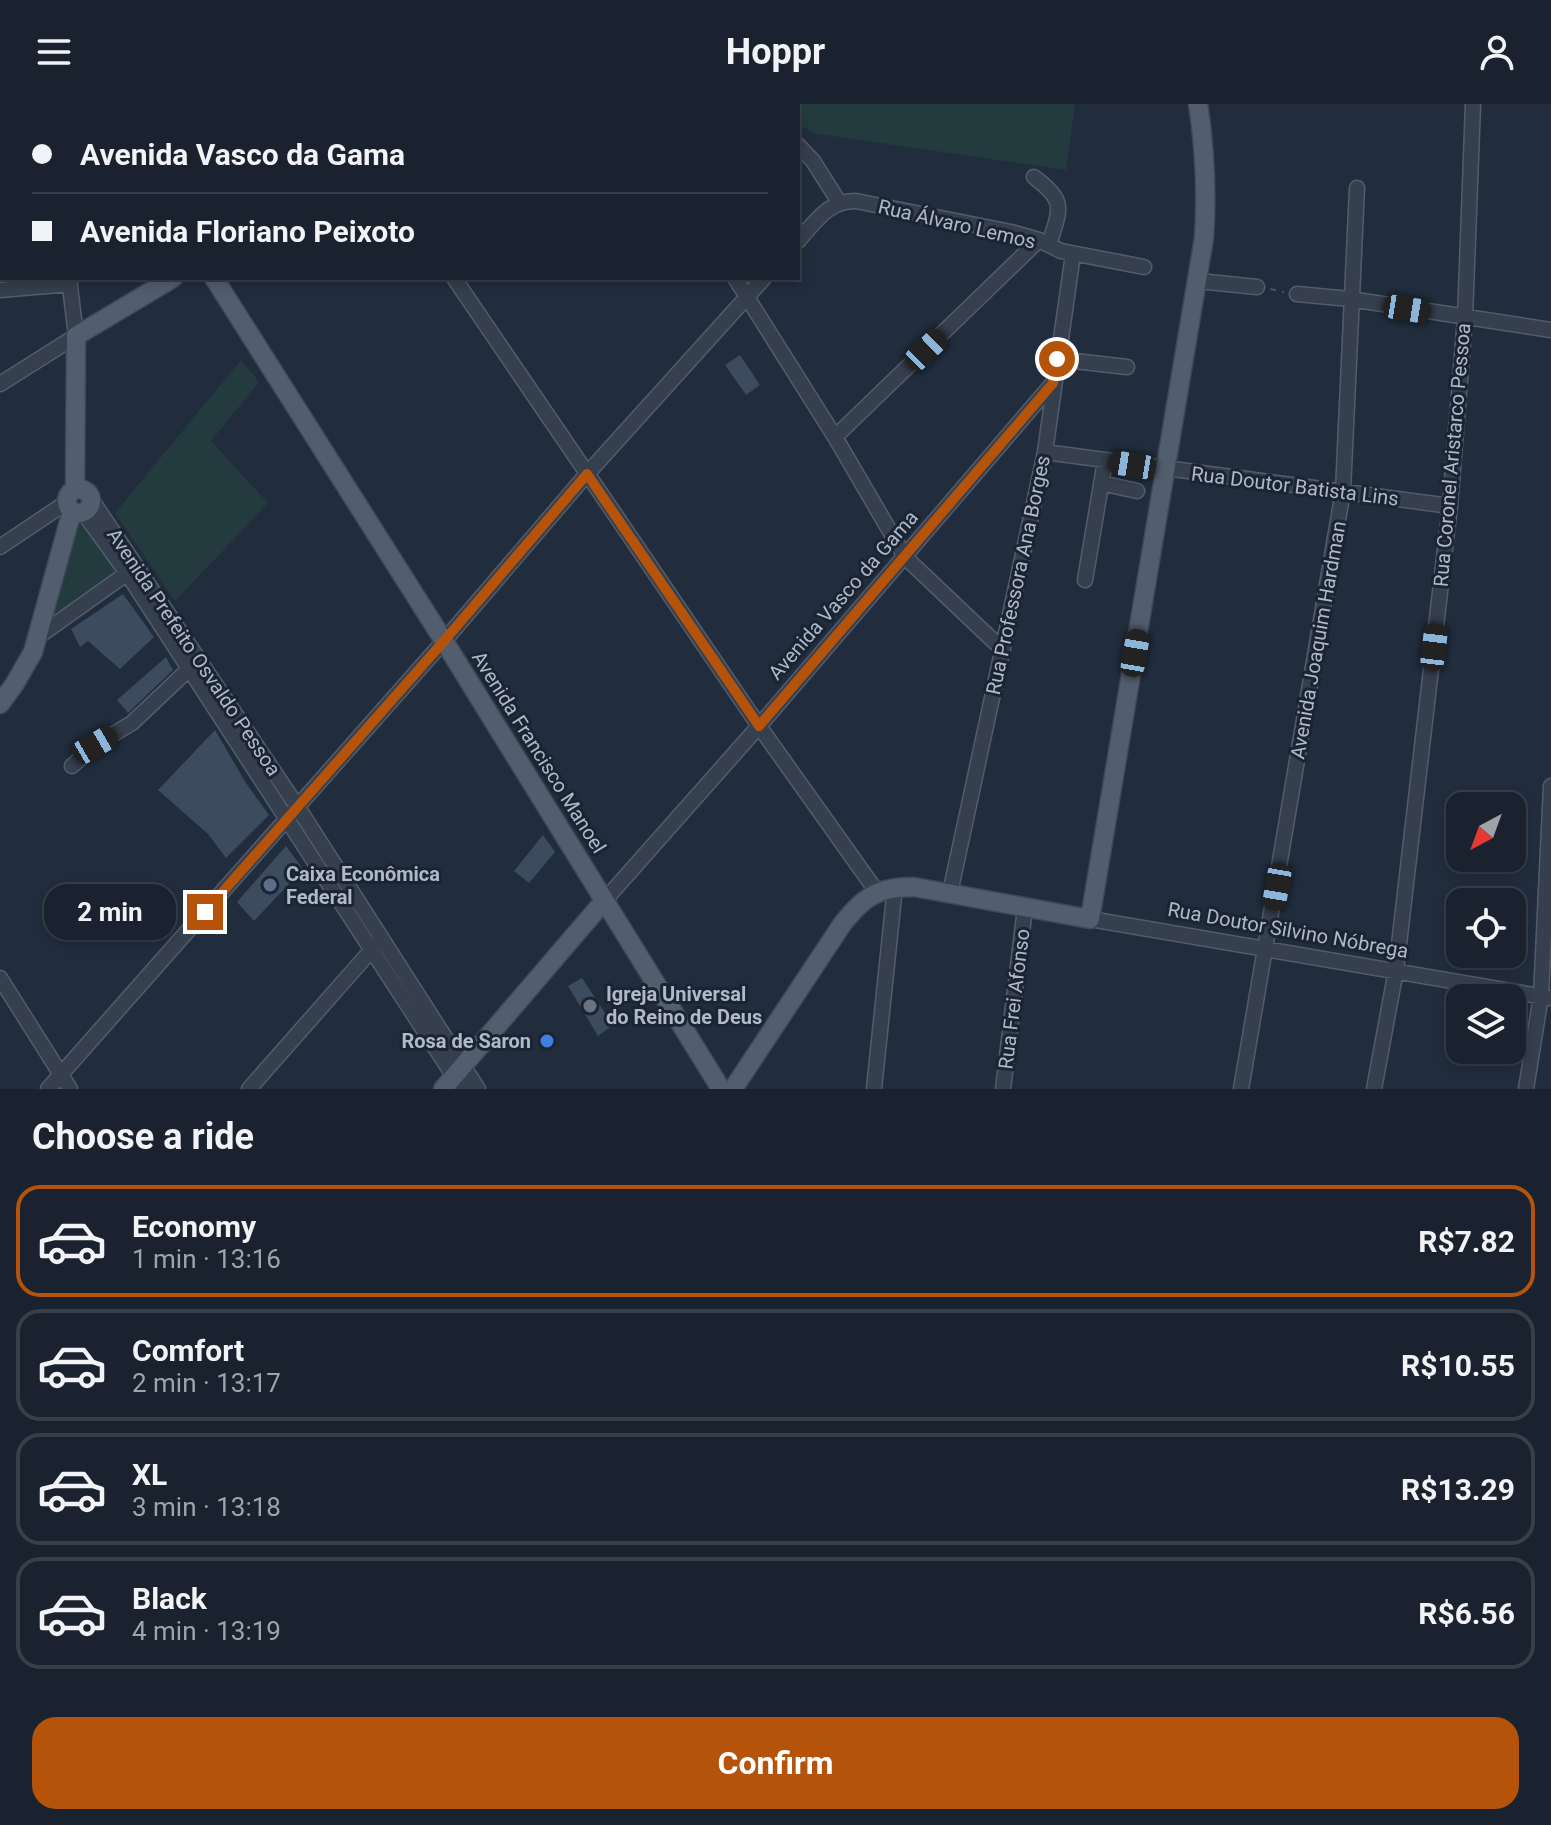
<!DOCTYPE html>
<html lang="en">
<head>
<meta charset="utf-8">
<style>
	:root { --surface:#19222e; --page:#262f3a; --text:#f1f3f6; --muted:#9fa4aa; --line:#373f4a; --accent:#b45309 }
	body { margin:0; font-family:Roboto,sans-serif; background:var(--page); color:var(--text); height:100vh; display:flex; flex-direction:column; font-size:30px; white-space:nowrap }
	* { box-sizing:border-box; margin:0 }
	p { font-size:26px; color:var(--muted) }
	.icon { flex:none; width:44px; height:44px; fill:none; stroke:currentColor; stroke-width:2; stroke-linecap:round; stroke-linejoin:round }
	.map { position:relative; height:985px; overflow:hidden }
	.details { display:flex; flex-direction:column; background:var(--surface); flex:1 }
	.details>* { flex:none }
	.hud { position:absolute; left:0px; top:0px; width:800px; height:176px; box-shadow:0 4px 12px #0003,0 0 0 2px var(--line); display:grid; align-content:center; height:176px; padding:0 32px; background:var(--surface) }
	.needle { width:52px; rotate:221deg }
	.tools { position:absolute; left:1446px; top:688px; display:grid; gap:16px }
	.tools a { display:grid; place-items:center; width:80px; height:80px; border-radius:16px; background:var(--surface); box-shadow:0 4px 12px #0003,0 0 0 2px var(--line); font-size:40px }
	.end { position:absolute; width:36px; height:36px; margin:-18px; border:10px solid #b45309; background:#fff; box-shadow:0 0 0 4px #fff }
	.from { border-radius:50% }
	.bubble { position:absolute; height:56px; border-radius:24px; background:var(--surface); box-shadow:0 4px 12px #0003,0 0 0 2px var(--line); font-size:26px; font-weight:700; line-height:56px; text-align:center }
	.car { position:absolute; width:24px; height:48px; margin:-24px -12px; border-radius:10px; box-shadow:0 0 6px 2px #0007; background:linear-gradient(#222 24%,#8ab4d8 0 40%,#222 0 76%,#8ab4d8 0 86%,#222 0) }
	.hud b { display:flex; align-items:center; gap:28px; height:76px; font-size:30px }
	.hud b+b { border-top:2px solid var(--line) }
	.hud i { width:20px; height:20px; background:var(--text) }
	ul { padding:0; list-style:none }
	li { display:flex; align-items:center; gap:24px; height:112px; margin:0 16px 12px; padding:0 16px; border:4px solid var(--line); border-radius:24px }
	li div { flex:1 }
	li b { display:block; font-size:30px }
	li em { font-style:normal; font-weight:700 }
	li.current { border-color:var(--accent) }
	li>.icon { width:72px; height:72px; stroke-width:1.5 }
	h2 { padding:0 32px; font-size:36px; line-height:96px }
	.action { display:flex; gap:16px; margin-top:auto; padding:16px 32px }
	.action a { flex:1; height:92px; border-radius:24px; background:var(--accent); color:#fff; font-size:32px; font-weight:700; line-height:92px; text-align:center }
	header { display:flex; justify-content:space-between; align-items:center; height:104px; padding:0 32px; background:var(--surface); font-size:36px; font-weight:700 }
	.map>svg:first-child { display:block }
</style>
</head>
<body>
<header><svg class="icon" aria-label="menu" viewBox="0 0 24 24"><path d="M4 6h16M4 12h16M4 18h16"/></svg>Hoppr<svg class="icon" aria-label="person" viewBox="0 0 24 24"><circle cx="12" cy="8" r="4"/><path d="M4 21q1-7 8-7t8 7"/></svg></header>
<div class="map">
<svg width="1551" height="985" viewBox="0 0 1551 985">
	<rect width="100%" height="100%" fill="#212d3d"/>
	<path fill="#233b3e" d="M 770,0 L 1075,0 L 1066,66 L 812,29 L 798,19 L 798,2 Z
		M 241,256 L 259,278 L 211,337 L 268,399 L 175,497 L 115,409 Z
		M 79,420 L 89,422 L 119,468 L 54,515 L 51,510 L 74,423 Z"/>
	<path fill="#3c4b5d" d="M 740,251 L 760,281 L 746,291 L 725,261 Z
		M 123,490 L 154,533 L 120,565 L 88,537 L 80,543 L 71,525 Z
		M 166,553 L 173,566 L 128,609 L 117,596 Z
		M 215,626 L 246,679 L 269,711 L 226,754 L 208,730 L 158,686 Z
		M 543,731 L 555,748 L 529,779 L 514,767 Z
		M 286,742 L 303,765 L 254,817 L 237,798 Z
		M 582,874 L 613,921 L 598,932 L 568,882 Z"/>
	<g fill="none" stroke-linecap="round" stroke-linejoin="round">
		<g stroke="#535c6b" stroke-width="17">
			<path id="minor" d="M 47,0 L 48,2
				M 161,0 L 162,2
				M 336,0 L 337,2
				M 624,0 L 626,2
				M 687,2 L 690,0
				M 798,41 L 813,57 L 839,98
				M 1034,73 C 1067,98 1060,104 1049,141
				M 798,137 C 815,118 829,96 856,97 L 1011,128 L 1039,136 L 1061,147 L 1144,163
				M 454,174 L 759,622 L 877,788
				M 735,174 L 835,333 L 905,453 L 1003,546
				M 1198,177 L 1257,183
				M 0,186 L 70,180
				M 1297,190 L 1350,195 L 1551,226
				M 1057,255 L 1127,263
				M 0,280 L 76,232 L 69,174
				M 835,333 L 1039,136
				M 1045,348 L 1450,402
				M 1101,379 L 1137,387
				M 91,395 L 297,702 L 478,985
				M 83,408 L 127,469 L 462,985
				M 0,443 L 67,398
				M 1085,476 L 1105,357
				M 39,532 L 133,465
				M 72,662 L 95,641 L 132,619 L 189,565
				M 950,789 L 1045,348 L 1073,150
				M 604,797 L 759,622 L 1053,279
				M 1090,815 L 1551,894
				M 0,874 L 70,985
				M 48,985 L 444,537 L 587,370 L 764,174
				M 249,985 L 375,842
				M 874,985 L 895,783
				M 1003,985 L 1025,804
				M 1241,985 L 1343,387 L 1357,84
				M 1374,985 L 1396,866 L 1450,402 L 1465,214 L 1473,0
				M 1526,985 L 1541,892 L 1551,682"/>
		</g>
		<g stroke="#3e4856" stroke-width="21">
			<path id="major" d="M 432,2 L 435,0
				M 214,174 L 444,537 L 721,985
				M67 397a12 12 0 1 1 24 0a12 12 0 1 1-24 0Z
				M 75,386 L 76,232 L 173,174
				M 0,600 L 14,581 L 33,548 L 72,407
				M 443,985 L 604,797
				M 733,985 L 843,819 C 865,792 878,783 914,783 L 1090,815 L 1204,134 C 1207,88 1205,45 1198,0"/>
		</g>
		<path stroke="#40585b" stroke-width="2" stroke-dasharray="6 6" stroke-linecap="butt" d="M 1270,185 L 1284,188"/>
		<use href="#minor" stroke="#353f4d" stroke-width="14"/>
		<use href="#major" stroke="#525e6e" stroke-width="18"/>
	</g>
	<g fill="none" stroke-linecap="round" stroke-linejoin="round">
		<path stroke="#b45309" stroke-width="10" d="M 205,808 L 444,537 L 587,370 L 759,622 L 1053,279 L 1057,255"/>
	</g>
	<circle fill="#5c6f8a" stroke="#1a2432" stroke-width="3" cx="270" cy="781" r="8"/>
	<circle fill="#6b7280" stroke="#1a2432" stroke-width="3" cx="590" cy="902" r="8"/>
	<circle fill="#3f7fe0" stroke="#1a2432" stroke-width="3" cx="547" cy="937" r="8"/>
	<g text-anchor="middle" stroke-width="6" stroke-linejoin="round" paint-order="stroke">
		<g font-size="20" fill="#b0b9c9" stroke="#1a2432">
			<text transform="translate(957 120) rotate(13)" y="7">Rua Álvaro Lemos</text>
			<text transform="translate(1452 351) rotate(-85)" y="7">Rua Coronel Aristarco Pessoa</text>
			<text transform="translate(1295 382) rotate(7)" y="7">Rua Doutor Batista Lins</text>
			<text transform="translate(1018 471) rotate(-78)" y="7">Rua Professora Ana Borges</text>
			<text transform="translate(843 491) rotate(-49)" y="7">Avenida Vasco da Gama</text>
			<text transform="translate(1318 536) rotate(-80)" y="7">Avenida Joaquim Hardman</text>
			<text transform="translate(194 548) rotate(56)" y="7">Avenida Prefeito Osvaldo Pessoa</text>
			<text transform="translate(539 648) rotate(58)" y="7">Avenida Francisco Manoel</text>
			<text transform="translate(1288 826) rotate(10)" y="7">Rua Doutor Silvino Nóbrega</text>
			<text transform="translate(1014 895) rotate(-83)" y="7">Rua Frei Afonso</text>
		</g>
		<g font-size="20" font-weight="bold" fill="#b0b9c9" stroke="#1a2432" text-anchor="start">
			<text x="286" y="777">Caixa Econômica<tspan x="286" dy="23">Federal</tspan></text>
			<text x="606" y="897">Igreja Universal<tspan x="606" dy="23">do Reino de Deus</tspan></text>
			<text x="531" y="944" text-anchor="end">Rosa de Saron</text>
		</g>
	</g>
</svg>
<div class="tools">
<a><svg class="needle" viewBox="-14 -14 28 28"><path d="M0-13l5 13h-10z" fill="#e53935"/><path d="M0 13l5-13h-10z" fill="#9fa4aa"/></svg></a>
<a><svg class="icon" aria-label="locate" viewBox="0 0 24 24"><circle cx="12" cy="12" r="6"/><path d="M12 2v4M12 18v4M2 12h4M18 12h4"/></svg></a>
<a><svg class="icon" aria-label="layers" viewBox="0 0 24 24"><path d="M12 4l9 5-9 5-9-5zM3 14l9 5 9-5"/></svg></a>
</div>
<i class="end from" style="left:1057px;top:255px"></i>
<i class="end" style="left:205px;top:808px"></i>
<div class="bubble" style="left:44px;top:780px;width:132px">2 min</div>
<i class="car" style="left:1407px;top:205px;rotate:99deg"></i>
<i class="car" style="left:926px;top:246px;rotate:46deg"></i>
<i class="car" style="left:1132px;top:361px;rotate:279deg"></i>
<i class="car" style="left:1434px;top:543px;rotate:7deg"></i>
<i class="car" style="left:1135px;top:549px;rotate:10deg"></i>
<i class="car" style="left:95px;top:641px;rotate:60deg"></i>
<i class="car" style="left:1277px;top:783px;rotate:190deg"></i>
<div class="hud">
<b><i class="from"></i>Avenida Vasco da Gama</b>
<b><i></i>Avenida Floriano Peixoto</b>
</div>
</div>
<section class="details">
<h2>Choose a ride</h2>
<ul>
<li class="current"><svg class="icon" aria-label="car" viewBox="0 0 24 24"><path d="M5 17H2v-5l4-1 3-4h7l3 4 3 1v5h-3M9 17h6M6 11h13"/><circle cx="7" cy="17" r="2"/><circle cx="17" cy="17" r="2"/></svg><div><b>Economy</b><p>1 min · 13:16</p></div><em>R$7.82</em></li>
<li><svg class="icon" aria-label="car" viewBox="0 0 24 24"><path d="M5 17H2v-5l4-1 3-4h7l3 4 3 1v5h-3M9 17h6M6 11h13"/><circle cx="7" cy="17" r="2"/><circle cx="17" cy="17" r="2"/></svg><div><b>Comfort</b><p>2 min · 13:17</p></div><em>R$10.55</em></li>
<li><svg class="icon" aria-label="car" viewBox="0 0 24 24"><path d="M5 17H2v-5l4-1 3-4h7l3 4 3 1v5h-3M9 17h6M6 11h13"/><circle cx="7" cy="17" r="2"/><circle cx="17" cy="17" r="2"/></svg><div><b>XL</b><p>3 min · 13:18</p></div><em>R$13.29</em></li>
<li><svg class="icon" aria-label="car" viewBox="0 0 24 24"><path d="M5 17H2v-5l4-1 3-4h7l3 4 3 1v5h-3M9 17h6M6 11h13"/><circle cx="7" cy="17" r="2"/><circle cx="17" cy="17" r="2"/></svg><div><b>Black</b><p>4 min · 13:19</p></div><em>R$6.56</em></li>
</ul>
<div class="action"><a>Confirm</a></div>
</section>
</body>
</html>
